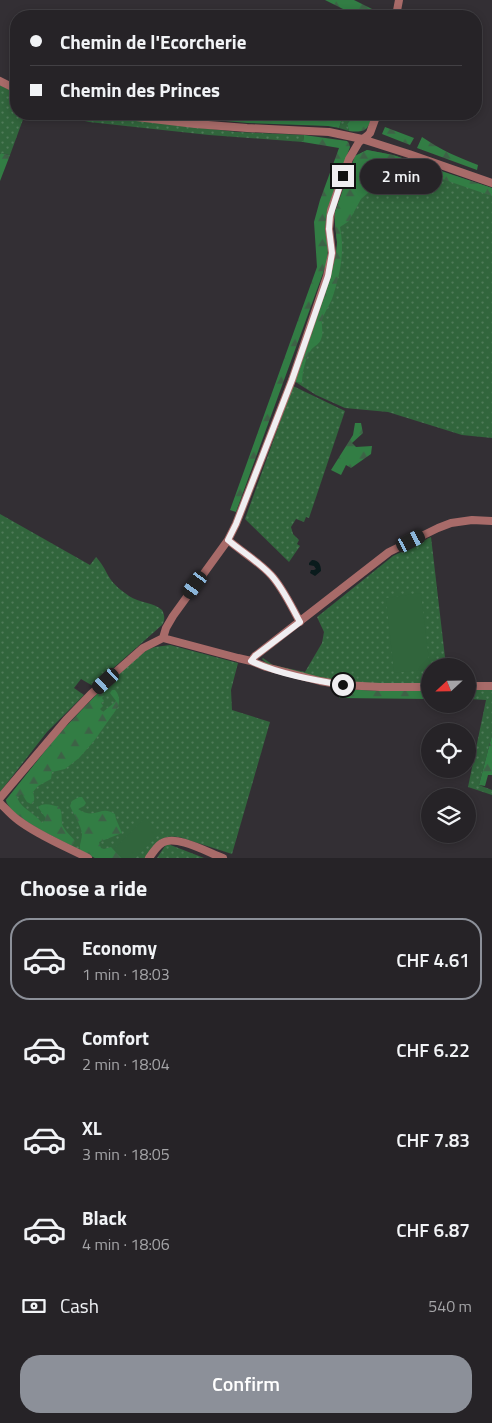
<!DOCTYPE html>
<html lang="en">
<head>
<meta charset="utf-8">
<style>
	:root { --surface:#262327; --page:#322f33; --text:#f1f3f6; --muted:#a4a4a7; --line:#424044; --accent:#8c9099 }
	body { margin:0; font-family:"Titillium Web",sans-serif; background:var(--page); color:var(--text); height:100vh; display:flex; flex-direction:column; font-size:19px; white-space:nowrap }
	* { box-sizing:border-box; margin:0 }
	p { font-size:16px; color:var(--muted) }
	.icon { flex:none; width:28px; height:28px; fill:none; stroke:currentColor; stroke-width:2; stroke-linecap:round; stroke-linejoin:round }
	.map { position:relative; height:858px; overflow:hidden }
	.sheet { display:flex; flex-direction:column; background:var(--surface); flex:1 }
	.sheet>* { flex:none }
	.guide { position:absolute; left:10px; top:10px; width:472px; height:110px; border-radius:20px; box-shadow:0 2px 8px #0003,0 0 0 1px var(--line); display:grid; align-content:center; height:110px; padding:0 20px; background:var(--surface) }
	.needle { width:32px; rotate:248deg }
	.controls { position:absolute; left:421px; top:658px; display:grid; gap:10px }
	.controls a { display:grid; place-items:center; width:55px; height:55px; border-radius:50%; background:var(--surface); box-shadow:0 2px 8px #0003,0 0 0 1px var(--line); font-size:25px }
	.end { position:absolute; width:22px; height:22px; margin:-11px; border:6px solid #f0eef1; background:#111; box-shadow:0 0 0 2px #111 }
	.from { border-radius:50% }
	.bubble { position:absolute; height:35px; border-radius:18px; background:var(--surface); box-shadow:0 2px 8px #0003,0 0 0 1px var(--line); font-size:16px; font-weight:600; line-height:35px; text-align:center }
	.car { position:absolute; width:15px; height:30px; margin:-15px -8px; border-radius:6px; box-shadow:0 0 4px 1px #0007; background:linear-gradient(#222 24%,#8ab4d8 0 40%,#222 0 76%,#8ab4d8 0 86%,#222 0) }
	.guide b { display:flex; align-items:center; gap:18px; height:48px; font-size:19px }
	.guide b+b { border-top:1px solid var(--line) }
	.guide i { width:12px; height:12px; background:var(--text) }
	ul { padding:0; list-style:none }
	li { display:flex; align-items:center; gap:15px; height:82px; margin:0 10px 8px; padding:0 10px; border:2px solid transparent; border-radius:20px }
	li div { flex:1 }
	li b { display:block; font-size:19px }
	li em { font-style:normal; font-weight:600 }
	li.selected { border-color:var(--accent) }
	li>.icon { width:45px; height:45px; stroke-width:1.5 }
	h2 { padding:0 20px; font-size:22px; line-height:60px }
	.pay { display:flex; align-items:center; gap:12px; height:55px; padding:0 20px; font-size:19px }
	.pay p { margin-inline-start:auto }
	.primary-button { display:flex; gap:10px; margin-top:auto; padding:10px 20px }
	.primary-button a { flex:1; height:58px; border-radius:20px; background:var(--accent); color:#fff; font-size:20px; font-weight:600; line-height:58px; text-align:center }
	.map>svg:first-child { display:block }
</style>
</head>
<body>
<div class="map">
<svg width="492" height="858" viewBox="0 0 492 858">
	<defs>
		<pattern id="green-dots" width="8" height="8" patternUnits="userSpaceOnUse" patternTransform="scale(1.25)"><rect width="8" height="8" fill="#31653c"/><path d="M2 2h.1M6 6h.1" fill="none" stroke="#4f7b59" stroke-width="1.8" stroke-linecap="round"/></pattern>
		<pattern id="forest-firs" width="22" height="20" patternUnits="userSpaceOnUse" patternTransform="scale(1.25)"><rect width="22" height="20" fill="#327d44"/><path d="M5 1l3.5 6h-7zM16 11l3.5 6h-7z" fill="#3d6246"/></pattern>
	</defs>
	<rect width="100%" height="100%" fill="#332f34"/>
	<path fill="url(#green-dots)" d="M 0,85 L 16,93 L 16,114 L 25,114 L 10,155 L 1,153 L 0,154 Z
		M 56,114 L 80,114 L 237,132 L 304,135 L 303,142 L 209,135 L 89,122 Z
		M 343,116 L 352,118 L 347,124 L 349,131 L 339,128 Z
		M 367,150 L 393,155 L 492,188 L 492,438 L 462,435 L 388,412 L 345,408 L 316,395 L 294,381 L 333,267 C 335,259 337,250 337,242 C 336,231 334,222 335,212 L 355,156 Z
		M 293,386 L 345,411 L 309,518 L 306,517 L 304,522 L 296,519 L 291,527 L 293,534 L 299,540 L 297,544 L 300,546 L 289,562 L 245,519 Z
		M 0,514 L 90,565 L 96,557 C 103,565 104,568 109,577 C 114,585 122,591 129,596 C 139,603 154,602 162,610 C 165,615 165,621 162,625 L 93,686 L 81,679 L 74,688 L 84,695 L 47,732 L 0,792 Z
		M 431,537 L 446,666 L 430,666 L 430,683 L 375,684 L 335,681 L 268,665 L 262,659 L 263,658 L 273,665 L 305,672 L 322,643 L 324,632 L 317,617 L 393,556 Z
		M 170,645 L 238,663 L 231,690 L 232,710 L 270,722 L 232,854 L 179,837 C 158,835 157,843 146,858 L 95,858 L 72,846 L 7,804 L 6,800 L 58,735 L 100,691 L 139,656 L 147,650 L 155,647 Z
		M 468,690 L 492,690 L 492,735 L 479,785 L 492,790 L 492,795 L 468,787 L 486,700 L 468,699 Z
		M 168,844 L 204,858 L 157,858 L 165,846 Z"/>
	<path fill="url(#forest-firs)" d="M 325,0 L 354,0 L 386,16 L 357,16 Z
		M 147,114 L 318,114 L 343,116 L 339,128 L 328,126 L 248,123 Z
		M 364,114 L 373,114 C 368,130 366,133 349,131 L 347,124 L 352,118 L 362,120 Z
		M 385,127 L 414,138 L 410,145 L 382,134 Z
		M 304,135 L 347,141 L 349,143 L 350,147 L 328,207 L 325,229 L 328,248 L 327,262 L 322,276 L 236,512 L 230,510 L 317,267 L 314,222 L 320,200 L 339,148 L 303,142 Z
		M 422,137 C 441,150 457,157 478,165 L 477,170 L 417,148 Z
		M 367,150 L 393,155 L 492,188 L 492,196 L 410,168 L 390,176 L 369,192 L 361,199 L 349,221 L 340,227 C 345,252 340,275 332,299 C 329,306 324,313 322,320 C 321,326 324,333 321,339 C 320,344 314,346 311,350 C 305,359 302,373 302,383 L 294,381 L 333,267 C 335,259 337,250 337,242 C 336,231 334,222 335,212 L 355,156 Z
		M 1,153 L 10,155 L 0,181 L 0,154 Z
		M 355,423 L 361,423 L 363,433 L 352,443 L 356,447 L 372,446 L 371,454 L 351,468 L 346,465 L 341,475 L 331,470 L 353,435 Z
		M 342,689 L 380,691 L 430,691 L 430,699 L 339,698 Z
		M 112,690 L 115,690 C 119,694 120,701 118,707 L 94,741 L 79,758 L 65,769 L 52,772 L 51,779 L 38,786 L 33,792 C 34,797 36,801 31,804 L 27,802 L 22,794 L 17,797 C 20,808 35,813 42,823 L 45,820 L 45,817 L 38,807 C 44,802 52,805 59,807 C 63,813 61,817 62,824 C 64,830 71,836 75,841 L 72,846 C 57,838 8,816 6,800 L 58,735 L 100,691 L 104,696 L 102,698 L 104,701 L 101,703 L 103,706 L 100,709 L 103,712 L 116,701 L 110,693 Z
		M 492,735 L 492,775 L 488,775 L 485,786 L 479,785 Z
		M 79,797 L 82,797 L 86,803 L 84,806 L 78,809 C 96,821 99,804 115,814 L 116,819 L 122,833 L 99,842 L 101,848 L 104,849 L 111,847 L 121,858 L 95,858 L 80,850 C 79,845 82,840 82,834 C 81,825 74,815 70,806 L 72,801 Z"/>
	<path fill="#31653c" d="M 421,593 L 430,669 L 394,673 L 386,598 Z
		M 145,818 L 160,833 L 135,858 L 123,858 L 114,849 Z"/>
	<path fill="#0a1b1c" d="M 312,560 C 319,560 321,565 321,571 L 315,576 L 310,573 L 311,570 L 314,570 L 316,569 L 314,566 L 309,565 L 309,563 Z"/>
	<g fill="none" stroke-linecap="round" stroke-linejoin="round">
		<path stroke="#a86b69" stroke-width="8" d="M 396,16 L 399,0
			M 0,81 L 16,89
			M 111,114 L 195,124 L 247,128 L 329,132 L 362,139 L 409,154 L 492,183
			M 228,540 C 242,552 258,561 271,575 C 283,588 291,606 300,622
			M 163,638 L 166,628 L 173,616 L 228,540 L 236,524 L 292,380 L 327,276 L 332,253 L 329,229 L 331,210 L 349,159 L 359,142 L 367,136 L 370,133 L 377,114
			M 163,638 L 238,658 L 251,661 L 266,667 L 320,681 L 343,685 L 380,687 L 430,687
			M 251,661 L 255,656 L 389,552 L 438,528 L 451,523 L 472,520 L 492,521
			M 468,686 L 492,686
			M 0,798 L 66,720 L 91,694 L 143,648 L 163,638
			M 0,803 C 6,809 11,815 18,820 C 39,836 65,846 88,858
			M 149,858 C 153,852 157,846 162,843 C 176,834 209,853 223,858"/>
	</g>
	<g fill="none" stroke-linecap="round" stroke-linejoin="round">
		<path stroke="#f0eef1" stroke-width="6" d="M 343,685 C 313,680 279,674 251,661 L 255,656 L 300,622 C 291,606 283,588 271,575 C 258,561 242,552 228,540 L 236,524 L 292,380 L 328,276 L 332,253 L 329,229 L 330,216 L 343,176"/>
	</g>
</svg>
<div class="controls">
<a><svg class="needle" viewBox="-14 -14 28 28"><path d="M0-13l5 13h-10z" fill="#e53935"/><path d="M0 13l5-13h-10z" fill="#a4a4a7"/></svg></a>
<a><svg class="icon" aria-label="locate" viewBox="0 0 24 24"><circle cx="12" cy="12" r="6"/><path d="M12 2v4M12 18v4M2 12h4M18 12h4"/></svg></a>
<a><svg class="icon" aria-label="layers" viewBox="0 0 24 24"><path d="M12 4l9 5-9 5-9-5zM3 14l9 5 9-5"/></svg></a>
</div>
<i class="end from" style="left:343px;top:685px"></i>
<i class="end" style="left:343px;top:176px"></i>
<div class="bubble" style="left:360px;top:159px;width:82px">2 min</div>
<i class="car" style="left:411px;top:541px;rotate:63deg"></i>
<i class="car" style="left:195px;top:585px;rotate:216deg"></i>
<i class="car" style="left:106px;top:681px;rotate:228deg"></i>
<div class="guide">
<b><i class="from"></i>Chemin de l'Ecorcherie</b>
<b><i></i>Chemin des Princes</b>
</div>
</div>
<section class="sheet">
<h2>Choose a ride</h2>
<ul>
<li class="selected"><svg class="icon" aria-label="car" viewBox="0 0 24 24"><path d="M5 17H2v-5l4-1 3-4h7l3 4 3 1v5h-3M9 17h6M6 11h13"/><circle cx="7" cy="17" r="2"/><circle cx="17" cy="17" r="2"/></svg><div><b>Economy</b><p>1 min · 18:03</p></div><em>CHF 4.61</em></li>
<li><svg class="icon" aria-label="car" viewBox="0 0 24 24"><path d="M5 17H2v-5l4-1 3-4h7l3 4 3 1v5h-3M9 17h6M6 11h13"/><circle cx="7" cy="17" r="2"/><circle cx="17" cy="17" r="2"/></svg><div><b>Comfort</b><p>2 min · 18:04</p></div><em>CHF 6.22</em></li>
<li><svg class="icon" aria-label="car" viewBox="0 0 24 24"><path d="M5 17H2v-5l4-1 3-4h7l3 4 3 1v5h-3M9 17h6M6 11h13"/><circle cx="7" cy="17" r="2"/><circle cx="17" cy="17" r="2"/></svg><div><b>XL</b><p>3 min · 18:05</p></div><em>CHF 7.83</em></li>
<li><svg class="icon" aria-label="car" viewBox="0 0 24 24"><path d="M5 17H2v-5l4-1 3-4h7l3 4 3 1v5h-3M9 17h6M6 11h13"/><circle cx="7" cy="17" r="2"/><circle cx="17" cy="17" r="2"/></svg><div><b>Black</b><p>4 min · 18:06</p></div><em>CHF 6.87</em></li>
</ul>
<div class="pay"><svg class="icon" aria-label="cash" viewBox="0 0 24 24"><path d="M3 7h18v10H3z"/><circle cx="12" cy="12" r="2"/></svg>Cash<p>540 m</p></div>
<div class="primary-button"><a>Confirm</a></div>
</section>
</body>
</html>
